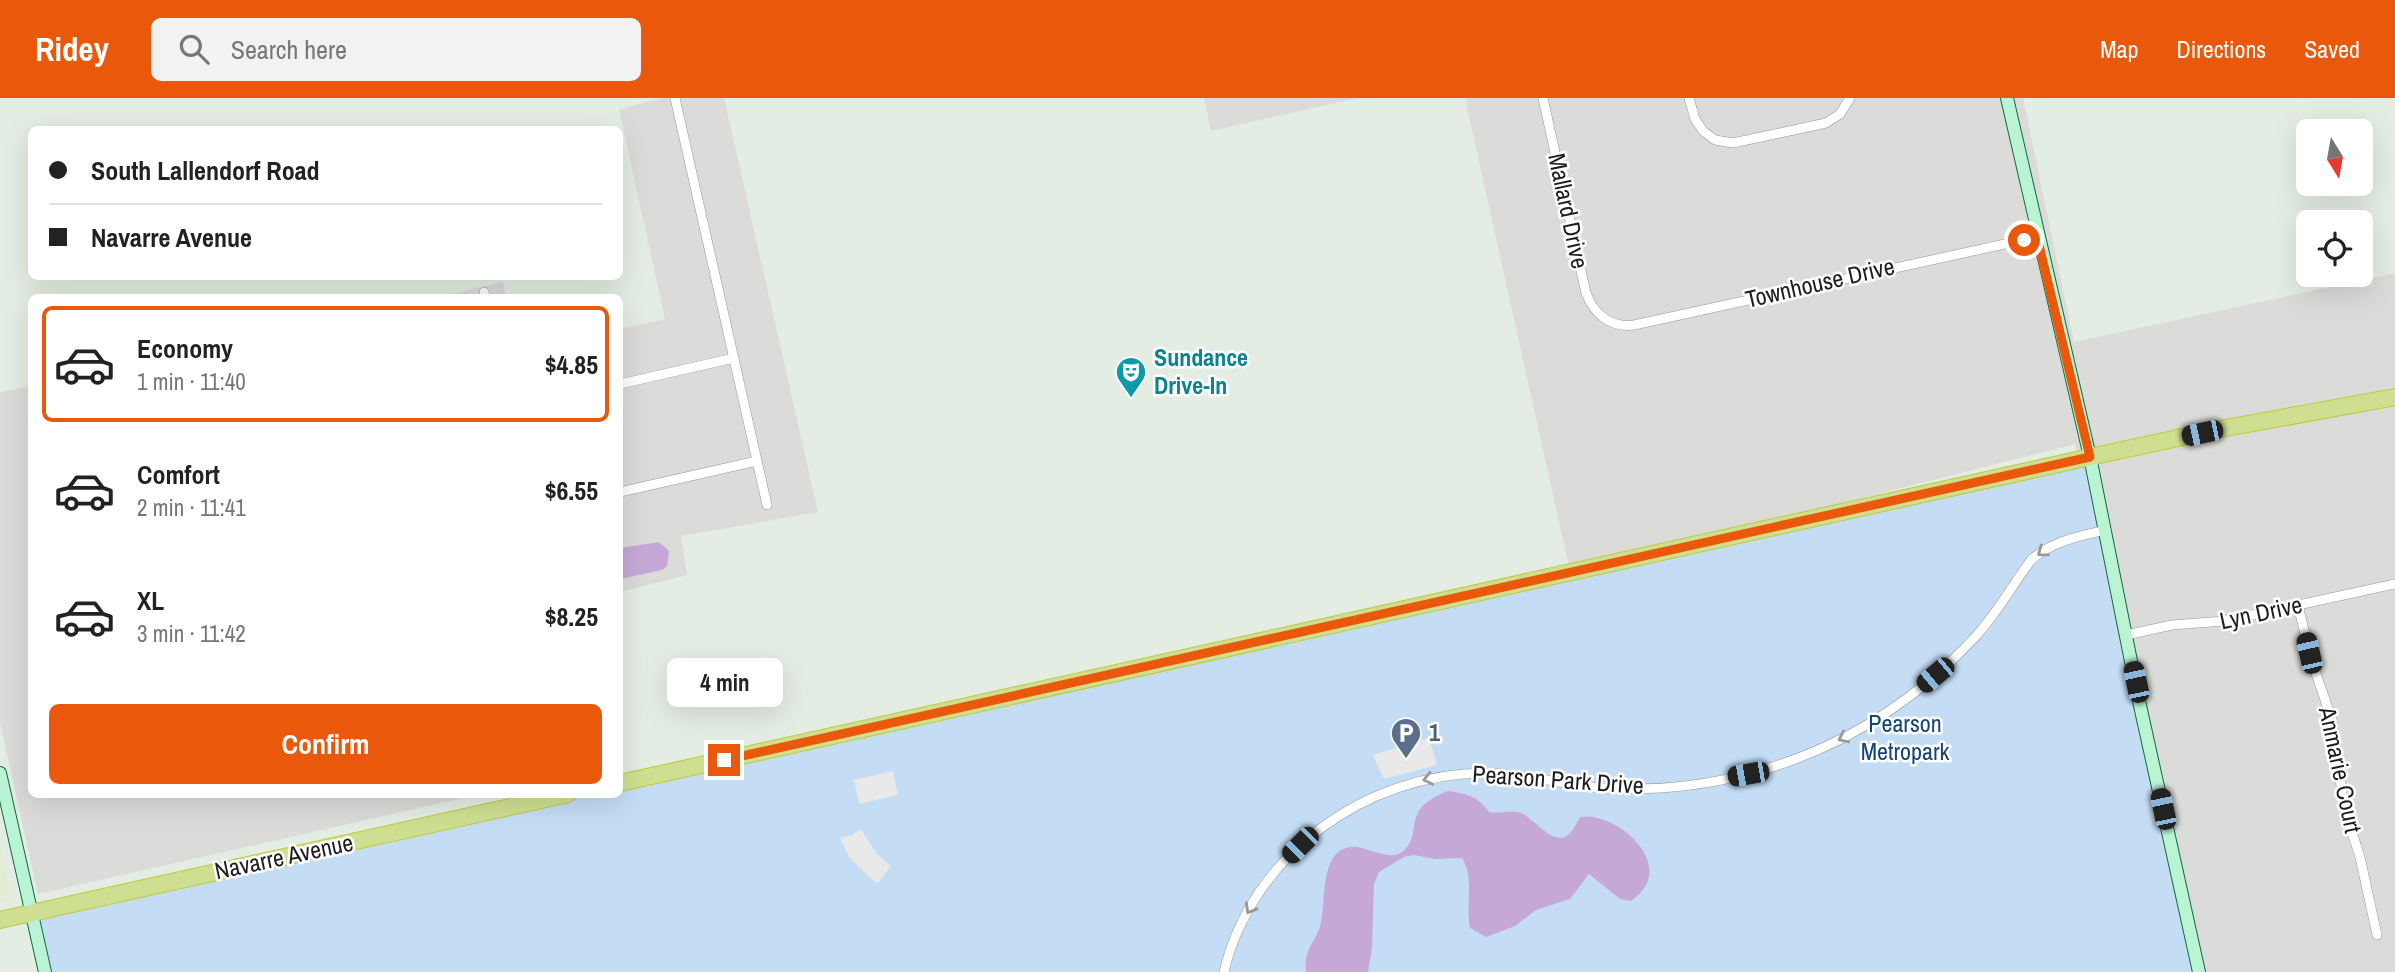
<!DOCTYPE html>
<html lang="en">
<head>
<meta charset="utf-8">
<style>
	:root { --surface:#fff; --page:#f2f2f2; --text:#222; --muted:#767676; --line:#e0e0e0; --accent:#ea580c }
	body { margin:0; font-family:"Archivo Narrow",sans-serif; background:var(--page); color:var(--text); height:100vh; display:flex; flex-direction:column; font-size:26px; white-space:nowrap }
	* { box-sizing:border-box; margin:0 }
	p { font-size:23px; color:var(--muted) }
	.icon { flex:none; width:38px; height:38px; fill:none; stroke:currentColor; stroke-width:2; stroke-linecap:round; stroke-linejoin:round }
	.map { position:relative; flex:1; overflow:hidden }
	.side { position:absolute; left:28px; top:196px; width:595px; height:504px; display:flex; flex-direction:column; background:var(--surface); border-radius:10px; box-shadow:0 7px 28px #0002 }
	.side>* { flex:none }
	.top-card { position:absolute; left:28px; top:28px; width:595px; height:154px; border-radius:10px; box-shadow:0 7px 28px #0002; display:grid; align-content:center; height:154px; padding:0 21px; background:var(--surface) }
	.needle { width:46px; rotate:169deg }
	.tools { position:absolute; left:2296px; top:21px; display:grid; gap:14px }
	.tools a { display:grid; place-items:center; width:77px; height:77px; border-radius:10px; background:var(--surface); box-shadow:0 7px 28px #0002; font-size:35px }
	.end { position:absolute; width:32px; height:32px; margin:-16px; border:9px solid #ea580c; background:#fff; box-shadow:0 0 0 4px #fff }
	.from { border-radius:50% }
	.bubble { position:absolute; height:49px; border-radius:10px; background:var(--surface); box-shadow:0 7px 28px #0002; font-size:23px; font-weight:700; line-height:49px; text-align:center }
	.car { position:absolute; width:21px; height:42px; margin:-21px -10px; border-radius:9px; box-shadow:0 0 5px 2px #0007; background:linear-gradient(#222 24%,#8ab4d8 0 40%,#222 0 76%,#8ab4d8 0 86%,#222 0) }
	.top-card b { display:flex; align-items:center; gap:24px; height:66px; font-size:26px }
	.top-card b+b { border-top:2px solid var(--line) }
	.top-card i { width:18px; height:18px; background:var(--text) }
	ul { padding:12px 0 0; list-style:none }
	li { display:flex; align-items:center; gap:21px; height:116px; margin:0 14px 10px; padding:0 7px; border:4px solid transparent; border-radius:10px }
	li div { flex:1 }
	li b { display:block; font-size:26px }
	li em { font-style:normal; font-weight:700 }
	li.on { border-color:var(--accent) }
	li>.icon { width:63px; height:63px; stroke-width:1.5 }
	.cta { display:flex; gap:14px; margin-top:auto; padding:14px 21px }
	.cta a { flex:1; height:80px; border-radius:10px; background:var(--accent); color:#fff; font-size:28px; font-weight:700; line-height:80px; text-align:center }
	header { display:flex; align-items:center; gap:42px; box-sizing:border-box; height:98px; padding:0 35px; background:var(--accent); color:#fff }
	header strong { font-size:33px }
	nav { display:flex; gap:38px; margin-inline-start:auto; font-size:24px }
	.search { width:490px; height:63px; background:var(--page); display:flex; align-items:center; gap:18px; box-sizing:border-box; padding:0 24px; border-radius:10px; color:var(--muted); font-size:26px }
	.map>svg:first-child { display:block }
</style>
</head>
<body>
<header>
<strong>Ridey</strong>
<div class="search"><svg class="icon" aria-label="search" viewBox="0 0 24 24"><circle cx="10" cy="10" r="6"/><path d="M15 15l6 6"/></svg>Search here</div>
<nav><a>Map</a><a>Directions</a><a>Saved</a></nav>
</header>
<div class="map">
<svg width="2395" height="874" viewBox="0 0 2395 874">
	<rect width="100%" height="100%" fill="#e4ede4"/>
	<path fill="#dbdbda" d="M 663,0 L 724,0 L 818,414 L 681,438 L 687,477 L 620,494 L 620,231 L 665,221 L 619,11 Z
		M 1204,0 L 1358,0 L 1211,33 Z
		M 1465,0 L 2023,0 L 2074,244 L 2395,175 L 2395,874 L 2193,874 L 2075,346 L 1570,474 Z
		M 503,184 L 506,199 L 436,200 Z
		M 31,288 L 32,696 L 477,697 L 38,796 L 0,625 L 0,294 Z"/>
	<path fill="#e2edd4" d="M 0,748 L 12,802 L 0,805 Z"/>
	<path fill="#c4ddf5" d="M 2090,359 L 2199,874 L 45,874 L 31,814 L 566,697 L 620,696 L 620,685 Z"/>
	<path fill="#e9e9e9" d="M 1429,640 L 1437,667 L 1384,681 L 1373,657 Z
		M 893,673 L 898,697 L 859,706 L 854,682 Z
		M 861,731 L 876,755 L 891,768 L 877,786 L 849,759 L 840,740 L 852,737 Z"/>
	<path fill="#c5a8d8" d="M 659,444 L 669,453 L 667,468 L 662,472 L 620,481 L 620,450 Z
		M 1448,693 C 1467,696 1478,698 1489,714 C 1499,716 1511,712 1521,715 C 1535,720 1556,754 1572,733 C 1575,729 1577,724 1580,719 C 1615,712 1682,768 1631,803 L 1620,801 L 1589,776 L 1570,801 L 1536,812 L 1515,828 L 1486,839 L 1470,830 C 1465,807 1475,781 1462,760 L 1435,761 L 1414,757 L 1404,759 L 1379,774 L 1374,786 L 1372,850 L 1368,874 L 1306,874 C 1303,853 1314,846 1320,829 C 1327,808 1318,752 1351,749 C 1366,747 1389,765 1403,753 C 1425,735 1398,712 1448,693 Z"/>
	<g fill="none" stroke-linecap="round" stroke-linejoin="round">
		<g stroke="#979797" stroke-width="10">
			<path id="street" d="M 675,0 L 767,407
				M 1543,0 L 1586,195 C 1594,216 1610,230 1634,227 L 2037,139
				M 1689,0 L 1695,21 L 1703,33 L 1715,42 L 1733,45 L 1826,25 L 1840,16 L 1850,0
				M 484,194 L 486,200
				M 620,286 L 734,260
				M 620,394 L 757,363
				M 2298,507 L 2311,561 L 2332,622 L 2344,710 L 2360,759 L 2377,837
				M 2126,537 L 2172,527 L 2224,523 L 2395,486
				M 1224,874 C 1252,756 1367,675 1486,675 C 1525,675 1563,687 1601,690 C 1649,693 1702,688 1748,676 C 1837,653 1914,605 1976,538 C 1997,515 2013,486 2032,461 C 2053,443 2080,438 2106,432"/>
		</g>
		<g stroke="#0e6b3c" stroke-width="14">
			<path id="secondary" d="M 2007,0 L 2090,359 L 2139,603 L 2199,874
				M 0,675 L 45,874"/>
		</g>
		<g stroke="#c2ca32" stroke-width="18">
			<path id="highway" d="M 620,685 L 2090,359 L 2215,332 L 2395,299
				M 0,822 L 568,696"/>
		</g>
		<use href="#street" stroke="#fff" stroke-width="9"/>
		<use href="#secondary" stroke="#bbf4d5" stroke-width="12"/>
		<use href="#highway" stroke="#cfdf91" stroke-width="16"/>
	</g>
	<defs><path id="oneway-chevron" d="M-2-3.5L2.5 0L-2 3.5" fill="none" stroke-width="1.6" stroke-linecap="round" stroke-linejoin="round" transform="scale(1.75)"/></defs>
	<g stroke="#999">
		<use href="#oneway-chevron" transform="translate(2042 454) rotate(144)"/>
		<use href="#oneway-chevron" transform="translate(1843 640) rotate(154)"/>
		<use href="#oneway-chevron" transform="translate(1428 681) rotate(167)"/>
		<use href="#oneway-chevron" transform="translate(1250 811) rotate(119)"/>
	</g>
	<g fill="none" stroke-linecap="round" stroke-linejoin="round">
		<path stroke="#ea580c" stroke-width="9" d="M 724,662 L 2090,359 L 2037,139 L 2024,142"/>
	</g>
	<defs>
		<g id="theatre-pin" transform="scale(1.575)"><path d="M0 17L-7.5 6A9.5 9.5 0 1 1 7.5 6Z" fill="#0f9aa8" stroke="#fff"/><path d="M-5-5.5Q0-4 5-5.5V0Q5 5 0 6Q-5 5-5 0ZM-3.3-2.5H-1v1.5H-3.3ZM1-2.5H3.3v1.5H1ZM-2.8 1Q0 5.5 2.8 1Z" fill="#fff"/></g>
		<g id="parking-pin" transform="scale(1.575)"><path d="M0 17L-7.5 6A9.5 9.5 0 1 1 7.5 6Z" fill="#5c6f8a" stroke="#fff"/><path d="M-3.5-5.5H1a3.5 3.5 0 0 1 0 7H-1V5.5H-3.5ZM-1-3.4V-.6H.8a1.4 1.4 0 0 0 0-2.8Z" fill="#fff"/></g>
	</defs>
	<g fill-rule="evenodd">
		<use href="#theatre-pin" x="1131" y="274"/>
		<use href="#parking-pin" x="1406" y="635"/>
	</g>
	<g text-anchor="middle" stroke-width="5" stroke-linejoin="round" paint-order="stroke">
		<g font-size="24" fill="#1d1d1d" stroke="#fff">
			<text transform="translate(1568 113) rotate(78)" y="8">Mallard Drive</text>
			<text transform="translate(1820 185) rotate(-13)" y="8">Townhouse Drive</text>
			<text transform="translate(2261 515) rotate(-12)" y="8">Lyn Drive</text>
			<text transform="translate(2340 672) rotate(78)" y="8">Anmarie Court</text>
			<text transform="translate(1558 682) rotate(4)" y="8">Pearson Park Drive</text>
			<text transform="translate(284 759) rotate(-12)" y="8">Navarre Avenue</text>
		</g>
		<g font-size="24" font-weight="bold" fill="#0d838f" stroke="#fff" text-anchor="start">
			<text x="1154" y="268">Sundance<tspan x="1154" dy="28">Drive-In</tspan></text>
		</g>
		<g font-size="24" fill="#144572" stroke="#fff">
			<text x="1905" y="634">Pearson<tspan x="1905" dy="28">Metropark</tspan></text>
		</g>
		<g font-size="24" font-weight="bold" fill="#4e5e75" stroke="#fff" text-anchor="start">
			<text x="1429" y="643">1</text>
		</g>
	</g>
</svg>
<div class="tools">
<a><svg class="needle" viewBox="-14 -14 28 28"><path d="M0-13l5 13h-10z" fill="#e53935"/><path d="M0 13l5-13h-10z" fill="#767676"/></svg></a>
<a><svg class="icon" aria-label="locate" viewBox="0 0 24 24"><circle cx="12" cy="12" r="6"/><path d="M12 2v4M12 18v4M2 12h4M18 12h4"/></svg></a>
</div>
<i class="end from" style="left:2024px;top:142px"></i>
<i class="end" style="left:724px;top:662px"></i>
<div class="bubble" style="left:667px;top:560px;width:116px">4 min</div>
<i class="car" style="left:2202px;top:335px;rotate:258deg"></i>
<i class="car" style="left:2309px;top:555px;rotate:347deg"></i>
<i class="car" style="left:1935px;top:577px;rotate:230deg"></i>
<i class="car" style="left:2136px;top:584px;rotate:348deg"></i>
<i class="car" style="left:1748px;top:676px;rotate:260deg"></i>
<i class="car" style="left:2163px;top:711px;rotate:348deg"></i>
<i class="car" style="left:1300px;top:747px;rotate:225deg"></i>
<div class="top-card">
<b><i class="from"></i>South Lallendorf Road</b>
<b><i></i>Navarre Avenue</b>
</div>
<section class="side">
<ul>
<li class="on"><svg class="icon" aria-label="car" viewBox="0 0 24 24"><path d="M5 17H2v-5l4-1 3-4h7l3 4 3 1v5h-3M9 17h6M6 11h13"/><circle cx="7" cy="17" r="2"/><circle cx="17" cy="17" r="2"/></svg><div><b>Economy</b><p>1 min · 11:40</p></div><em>$4.85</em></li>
<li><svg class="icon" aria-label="car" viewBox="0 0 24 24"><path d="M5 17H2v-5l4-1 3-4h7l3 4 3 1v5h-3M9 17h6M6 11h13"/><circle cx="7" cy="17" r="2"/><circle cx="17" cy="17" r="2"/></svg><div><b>Comfort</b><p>2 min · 11:41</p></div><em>$6.55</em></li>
<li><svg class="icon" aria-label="car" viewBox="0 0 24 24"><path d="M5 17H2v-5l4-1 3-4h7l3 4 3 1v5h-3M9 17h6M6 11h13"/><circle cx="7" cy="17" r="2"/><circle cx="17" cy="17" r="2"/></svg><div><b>XL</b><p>3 min · 11:42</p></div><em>$8.25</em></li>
</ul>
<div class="cta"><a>Confirm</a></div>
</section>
</div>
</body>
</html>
